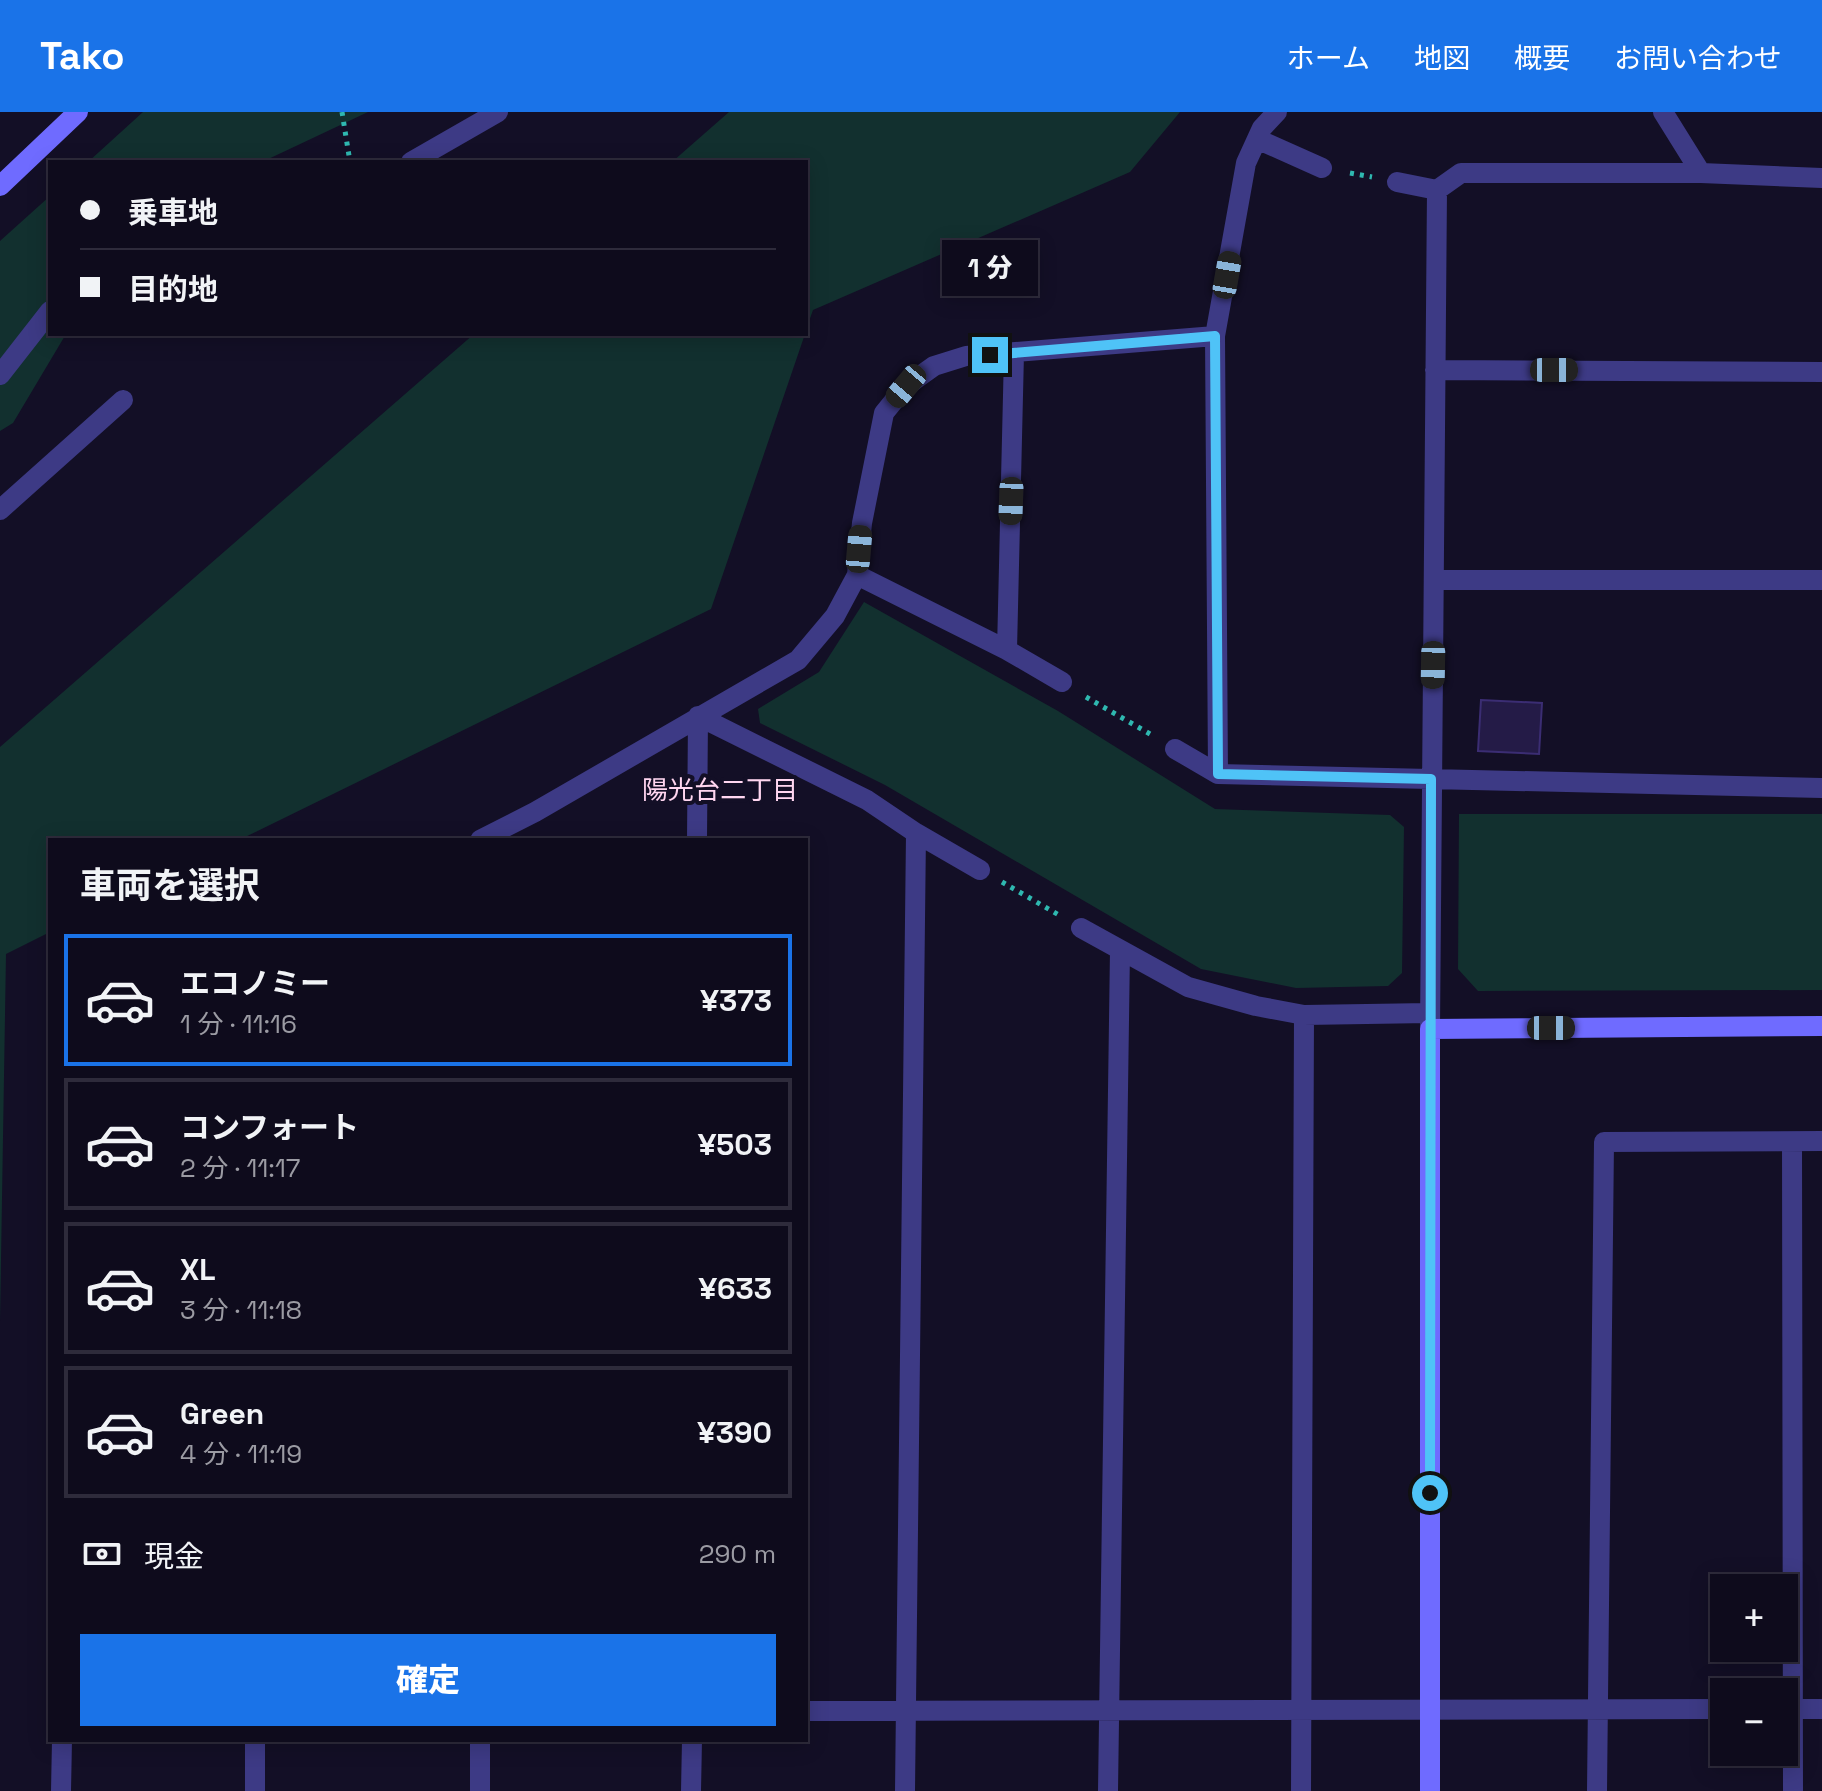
<!DOCTYPE html>
<html lang="ja">
<head>
<meta charset="utf-8">
<style>
	:root { --surface:#0e0b1c; --page:#171425; --text:#f1f3f6; --muted:#9b9ba3; --line:#2e2b3b; --accent:#1a73e8 }
	body { margin:0; font-family:"Space Grotesk","Noto Sans JP",sans-serif; background:var(--page); color:var(--text); height:100vh; display:flex; flex-direction:column; font-size:30px; white-space:nowrap }
	* { box-sizing:border-box; margin:0 }
	p { font-size:26px; color:var(--muted) }
	.icon { flex:none; width:44px; height:44px; fill:none; stroke:currentColor; stroke-width:2; stroke-linecap:round; stroke-linejoin:round }
	.map { position:relative; flex:1; overflow:hidden }
	.drawer { position:absolute; left:48px; top:726px; width:760px; height:904px; display:flex; flex-direction:column; background:var(--surface); border-radius:0px; box-shadow:0 4px 20px #0003,0 0 0 2px var(--line) }
	.drawer>* { flex:none }
	.banner { position:absolute; left:48px; top:48px; width:760px; height:176px; border-radius:0px; box-shadow:0 4px 20px #0003,0 0 0 2px var(--line); display:grid; align-content:center; height:176px; padding:0 32px; background:var(--surface) }
	.tools { position:absolute; left:1710px; top:1462px; display:grid; gap:16px }
	.tools a { display:grid; place-items:center; width:88px; height:88px; border-radius:0px; background:var(--surface); box-shadow:0 4px 20px #0003,0 0 0 2px var(--line); font-size:40px }
	.end { position:absolute; width:36px; height:36px; margin:-18px; border:10px solid #4fc3f7; background:#111; box-shadow:0 0 0 4px #111 }
	.from { border-radius:50% }
	.bubble { position:absolute; height:56px; border-radius:0px; background:var(--surface); box-shadow:0 4px 20px #0003,0 0 0 2px var(--line); font-size:26px; font-weight:800; line-height:56px; text-align:center }
	.car { position:absolute; width:24px; height:48px; margin:-24px -12px; border-radius:10px; box-shadow:0 0 6px 2px #0007; background:linear-gradient(#222 24%,#8ab4d8 0 40%,#222 0 76%,#8ab4d8 0 86%,#222 0) }
	.banner b { display:flex; align-items:center; gap:28px; height:76px; font-size:30px }
	.banner b+b { border-top:2px solid var(--line) }
	.banner i { width:20px; height:20px; background:var(--text) }
	ul { padding:0; list-style:none }
	li { display:flex; align-items:center; gap:24px; height:132px; margin:0 16px 12px; padding:0 16px; border:4px solid var(--line); border-radius:0px }
	li div { flex:1 }
	li b { display:block; font-size:30px }
	li em { font-style:normal; font-weight:800 }
	li.selected { border-color:var(--accent) }
	li>.icon { width:72px; height:72px; stroke-width:1.5 }
	h2 { padding:0 32px; font-size:36px; line-height:96px }
	.pay { display:flex; align-items:center; gap:20px; height:88px; padding:0 32px; font-size:30px }
	.pay p { margin-inline-start:auto }
	.cta { display:flex; gap:16px; margin-top:auto; padding:16px 32px }
	.cta a { flex:1; height:92px; border-radius:0px; background:var(--accent); color:#fff; font-size:32px; font-weight:800; line-height:92px; text-align:center }
	header { display:flex; align-items:center; gap:48px; box-sizing:border-box; height:112px; padding:0 40px; background:var(--accent); color:#fff }
	header strong { font-size:38px }
	nav { display:flex; gap:44px; margin-inline-start:auto; font-size:28px }
	.map>svg:first-child { display:block }
</style>
</head>
<body>
<header>
<strong>Tako</strong>
<nav><a>ホーム</a><a>地図</a><a>概要</a><a>お問い合わせ</a></nav>
</header>
<div class="map">
<svg width="1822" height="1679" viewBox="0 0 1822 1679">
	<rect width="100%" height="100%" fill="#130f26"/>
	<path fill="#12302f" d="M 143,0 L 368,0 L 262,50 L 88,50 Z
		M 729,0 L 1180,0 L 1130,60 L 813,198 L 806,218 L 806,50 L 672,50 Z
		M 50,84 L 50,222 L 66,222 L 13,311 L 0,319 L 0,129 Z
		M 474,222 L 805,222 L 711,497 L 239,728 L 50,728 L 50,820 L 6,842 L 0,1210 L 0,635 Z
		M 864,490 L 1058,599 L 1215,697 L 1390,703 L 1404,715 L 1402,861 L 1388,874 L 1296,876 L 1201,857 L 885,673 L 760,611 L 758,597 L 819,560 Z
		M 1459,702 L 1822,702 L 1822,878 L 1478,879 L 1458,857 Z"/>
	<path fill="#241b47" stroke="#3b2d73" stroke-width="2" d="M 1481,588 L 1542,591 L 1539,642 L 1478,639 Z"/>
	<g fill="none" stroke-linecap="round" stroke-linejoin="round">
		<path stroke="#2fb8b0" stroke-width="5" stroke-dasharray="4 6" stroke-linecap="butt" d="M 342,0 L 350,50
			M 1350,61 L 1372,65
			M 1086,585 L 1150,622
			M 1002,770 L 1059,803"/>
		<path stroke="#3d3a85" stroke-width="20" d="M 1663,0 L 1701,61
			M 1257,27 L 1322,56
			M 411,50 L 498,0
			M 1397,70 L 1437,78
			M 1215,224 L 1218,662 L 1822,676
			M 1435,258 L 1822,260
			M 0,263 L 50,199
			M 0,398 L 123,288
			M 857,463 L 1007,538 L 1014,241
			M 1434,468 L 1822,468
			M 1007,538 L 1062,570
			M 1175,637 L 1218,662
			M 916,721 L 980,758
			M 480,728 L 535,700 L 798,548 L 835,504 L 857,463 L 862,411 L 884,301 L 906,274 L 934,254 L 966,244 L 1215,224 L 1246,51 L 1262,16 L 1277,0
			M 697,728 L 698,604 L 867,688 L 916,721 L 905,1679
			M 1081,816 L 1188,875 L 1256,894 L 1304,903 L 1429,901
			M 1430,917 L 1437,78 L 1461,61 L 1701,61 L 1822,66
			M 1792,1030 L 1793,1679
			M 1784,1597 L 1822,1597
			M 806,1599 L 1724,1597
			M 61,1679 L 62,1628
			M 255,1679 L 255,1628
			M 480,1679 L 480,1628
			M 691,1679 L 692,1628
			M 1108,1679 L 1120,838
			M 1301,1679 L 1304,903
			M 1597,1679 L 1604,1030 L 1822,1029"/>
		<path stroke="#6f6bff" stroke-width="20" d="M 0,74 L 78,0
			M 1430,1679 L 1430,917 L 1822,914"/>
	</g>
	<g fill="none" stroke-linecap="round" stroke-linejoin="round">
		<path stroke="#4fc3f7" stroke-width="10" d="M 990,243 L 1215,224 L 1218,662 L 1431,667 L 1430,1381"/>
	</g>
	<g text-anchor="middle" stroke-width="8" stroke-linejoin="round" paint-order="stroke">
		<g font-size="26" fill="#ffd6f0" stroke="#130f26">
			<text x="720" y="687">陽光台二丁目</text>
		</g>
	</g>
</svg>
<div class="tools">
<a>+</a>
<a>−</a>
</div>
<i class="end from" style="left:1430px;top:1381px"></i>
<i class="end" style="left:990px;top:243px"></i>
<div class="bubble" style="left:942px;top:128px;width:96px">1 分</div>
<i class="car" style="left:1227px;top:163px;rotate:10deg"></i>
<i class="car" style="left:1554px;top:258px;rotate:90deg"></i>
<i class="car" style="left:906px;top:274px;rotate:220deg"></i>
<i class="car" style="left:1011px;top:389px;rotate:182deg"></i>
<i class="car" style="left:859px;top:437px;rotate:5deg"></i>
<i class="car" style="left:1433px;top:553px;rotate:181deg"></i>
<i class="car" style="left:1551px;top:916px;rotate:90deg"></i>
<div class="banner">
<b><i class="from"></i>乗車地</b>
<b><i></i>目的地</b>
</div>
<section class="drawer">
<h2>車両を選択</h2>
<ul>
<li class="selected"><svg class="icon" aria-label="car" viewBox="0 0 24 24"><path d="M5 17H2v-5l4-1 3-4h7l3 4 3 1v5h-3M9 17h6M6 11h13"/><circle cx="7" cy="17" r="2"/><circle cx="17" cy="17" r="2"/></svg><div><b>エコノミー</b><p>1 分 · 11:16</p></div><em>¥373</em></li>
<li><svg class="icon" aria-label="car" viewBox="0 0 24 24"><path d="M5 17H2v-5l4-1 3-4h7l3 4 3 1v5h-3M9 17h6M6 11h13"/><circle cx="7" cy="17" r="2"/><circle cx="17" cy="17" r="2"/></svg><div><b>コンフォート</b><p>2 分 · 11:17</p></div><em>¥503</em></li>
<li><svg class="icon" aria-label="car" viewBox="0 0 24 24"><path d="M5 17H2v-5l4-1 3-4h7l3 4 3 1v5h-3M9 17h6M6 11h13"/><circle cx="7" cy="17" r="2"/><circle cx="17" cy="17" r="2"/></svg><div><b>XL</b><p>3 分 · 11:18</p></div><em>¥633</em></li>
<li><svg class="icon" aria-label="car" viewBox="0 0 24 24"><path d="M5 17H2v-5l4-1 3-4h7l3 4 3 1v5h-3M9 17h6M6 11h13"/><circle cx="7" cy="17" r="2"/><circle cx="17" cy="17" r="2"/></svg><div><b>Green</b><p>4 分 · 11:19</p></div><em>¥390</em></li>
</ul>
<div class="pay"><svg class="icon" aria-label="cash" viewBox="0 0 24 24"><path d="M3 7h18v10H3z"/><circle cx="12" cy="12" r="2"/></svg>現金<p>290 m</p></div>
<div class="cta"><a>確定</a></div>
</section>
</div>
</body>
</html>
